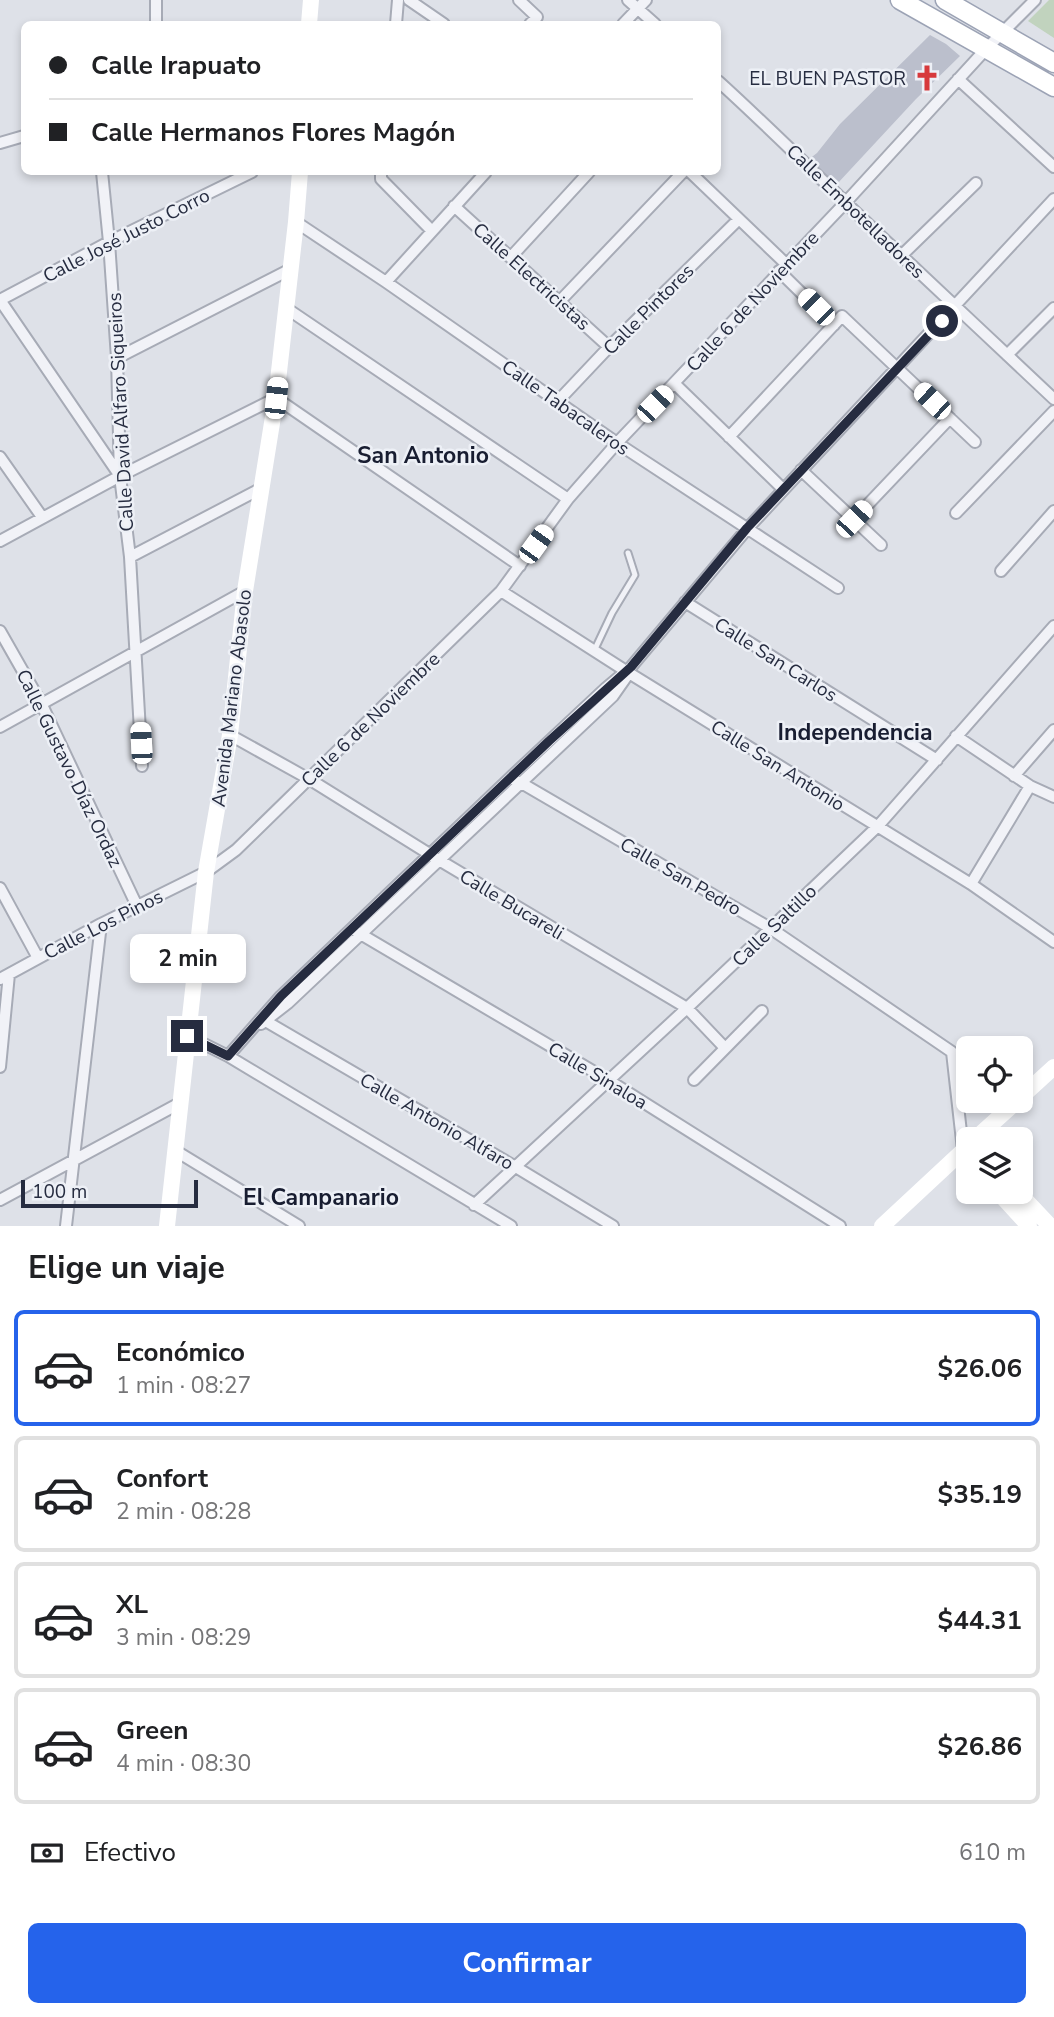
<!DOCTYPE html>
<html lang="es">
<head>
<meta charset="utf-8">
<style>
	:root { --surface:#fff; --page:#f6f6f6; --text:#202124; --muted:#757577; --line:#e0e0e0; --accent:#2563eb }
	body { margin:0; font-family:"Nunito Sans",sans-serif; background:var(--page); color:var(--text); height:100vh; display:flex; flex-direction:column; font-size:26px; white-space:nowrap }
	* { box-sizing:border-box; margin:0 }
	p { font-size:23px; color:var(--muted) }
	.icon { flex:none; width:38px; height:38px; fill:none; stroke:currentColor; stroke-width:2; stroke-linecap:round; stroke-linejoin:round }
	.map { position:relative; height:1226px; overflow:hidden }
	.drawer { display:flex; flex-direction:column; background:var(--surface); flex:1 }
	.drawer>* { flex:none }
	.hud { position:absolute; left:21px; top:21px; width:700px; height:154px; border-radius:10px; box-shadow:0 4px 10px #0003; display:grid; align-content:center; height:154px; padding:0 28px; background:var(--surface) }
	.fabs { position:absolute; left:956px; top:1036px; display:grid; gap:14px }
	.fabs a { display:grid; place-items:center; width:77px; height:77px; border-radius:10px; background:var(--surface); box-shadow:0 4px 10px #0003; font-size:35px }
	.scale { position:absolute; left:21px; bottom:18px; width:177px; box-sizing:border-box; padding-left:7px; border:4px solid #262c40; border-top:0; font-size:19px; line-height:24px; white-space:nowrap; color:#262c40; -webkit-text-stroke:5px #edf0f6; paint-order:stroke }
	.end { position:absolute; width:32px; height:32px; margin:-16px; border:9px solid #262c40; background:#fff; box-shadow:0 0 0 4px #fff }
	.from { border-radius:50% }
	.bubble { position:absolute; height:49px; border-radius:10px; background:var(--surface); box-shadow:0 4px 10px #0003; font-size:23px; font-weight:700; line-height:49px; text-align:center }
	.car { position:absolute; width:21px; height:42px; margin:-21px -10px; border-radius:9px; box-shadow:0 0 5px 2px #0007; background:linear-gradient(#fff 24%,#345 0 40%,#fff 0 76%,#345 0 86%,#fff 0) }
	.hud b { display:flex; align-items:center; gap:24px; height:66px; font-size:26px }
	.hud b+b { border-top:2px solid var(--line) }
	.hud i { width:18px; height:18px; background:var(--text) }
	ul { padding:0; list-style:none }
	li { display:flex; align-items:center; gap:21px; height:116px; margin:0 14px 10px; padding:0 14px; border:4px solid var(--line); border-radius:10px }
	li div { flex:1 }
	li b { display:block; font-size:26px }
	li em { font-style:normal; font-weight:700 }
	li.current { border-color:var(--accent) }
	li>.icon { width:63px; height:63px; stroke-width:1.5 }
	h2 { padding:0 28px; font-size:32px; line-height:84px }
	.pay { display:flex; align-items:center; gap:18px; height:77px; padding:0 28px; font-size:26px }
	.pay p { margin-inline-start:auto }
	.primary-button { display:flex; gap:14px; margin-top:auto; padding:14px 28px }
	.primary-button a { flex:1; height:80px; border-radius:10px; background:var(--accent); color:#fff; font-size:28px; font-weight:700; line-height:80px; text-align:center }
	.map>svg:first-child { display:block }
</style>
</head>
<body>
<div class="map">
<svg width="1054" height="1226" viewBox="0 0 1054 1226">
	<rect width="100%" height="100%" fill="#dee1e8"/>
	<path fill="#c1d3be" d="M 1049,0 L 1054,0 L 1054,38 L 1028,21 Z"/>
	<path fill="#bbbfcc" d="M 930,35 L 946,44 L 960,56 L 916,99 L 837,184 L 833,185 L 808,160 L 817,153 L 840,124 Z"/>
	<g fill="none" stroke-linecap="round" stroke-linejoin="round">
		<g stroke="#a7abb6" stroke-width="9">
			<path id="lane" d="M 594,651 L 612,613 L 635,575 L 628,553"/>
		</g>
		<g stroke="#a7abb6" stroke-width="14">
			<path id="street" d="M 156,0 L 156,24
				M 409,0 L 444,24
				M 519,0 L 537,17 L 530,24
				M 628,0 L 655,24
				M 396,24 L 398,0
				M 623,24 L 646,0
				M 958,79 L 1054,167
				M 718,81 C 781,138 840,199 903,257 C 953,304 1004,352 1054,399
				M 0,143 L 24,136
				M 102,172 L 109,242 L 117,358 L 120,476 L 130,557 L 142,766
				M 381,172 L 381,179 L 432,231
				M 690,172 L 786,264
				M 454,206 L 609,347
				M 296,222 L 386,282 L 617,443 L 838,588
				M 901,256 L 976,183
				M 511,257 L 589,172
				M 779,271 L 834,325
				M 386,282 L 486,172
				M 0,300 L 109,242 L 252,172
				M 0,300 L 120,476
				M 560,301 L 683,172
				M 286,308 L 568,499
				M 1007,355 L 1054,308
				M 117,358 L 291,269
				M 675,384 L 783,489
				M 558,401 L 609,347 L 739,219
				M 729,437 L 842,316 L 975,442
				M 0,457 L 42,517
				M 801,470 L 881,545
				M 956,513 L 1054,411
				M 854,519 L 950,418
				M 0,541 L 120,476 L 276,398 L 520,566
				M 130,557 L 262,488
				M 1001,571 L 1054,511
				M 501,591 L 629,673 L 971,884 L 1054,942
				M 685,602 L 937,760
				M 0,631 L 41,703 L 137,906
				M 0,727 L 245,591
				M 230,735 L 309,779 L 439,860 L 687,1008 L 725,1048
				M 956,736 L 1030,786 L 1054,797
				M 1014,776 L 1054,730
				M 511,777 L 770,928 L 952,1052 L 963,1150
				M 971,884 L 1030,786
				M 0,888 L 38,958
				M 352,929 L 608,1080 L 840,1226
				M 0,979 L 101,924 L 206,872 L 236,850 L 501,591 L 568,499 L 617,443 L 846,202 L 986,49 L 1035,0
				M 262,1019 L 514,1166 L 613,1226
				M 261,1024 L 288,1003 L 613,696 L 627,676
				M 188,1036 L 228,1056 L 511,1226
				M 228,1056 L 281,996 L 511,777 L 606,688 L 631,667 L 747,529 L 1054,199
				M 0,1067 L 9,974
				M 694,1080 L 762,1011
				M 176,1151 L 299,1226
				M 0,1200 L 180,1103
				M 474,1205 L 687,1008 L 878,826 L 1054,626
				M 66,1226 L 101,924"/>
		</g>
		<g stroke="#9ca3b5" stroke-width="21">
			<path id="primary" d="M 900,0 L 1054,87
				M 945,0 L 1054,63"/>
		</g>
		<use href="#lane" stroke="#f1f2f7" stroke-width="5"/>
		<use href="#street" stroke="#f1f2f7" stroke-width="10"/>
		<path stroke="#fff" stroke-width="16" d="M 309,24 L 311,0
			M 1020,1098 L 1054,1067
			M 975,1139 L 1017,1101
			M 998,1192 L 1029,1226
			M 1018,1192 L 1050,1226
			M 167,1226 L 206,872 L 230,735 L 245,591 L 276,398 L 296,222 L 300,172
			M 882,1226 L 968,1146"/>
		<use href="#primary" stroke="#fff" stroke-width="18"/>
	</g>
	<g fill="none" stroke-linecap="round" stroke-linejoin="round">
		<path stroke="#262c40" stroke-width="9" d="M 187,1036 L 228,1056 L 281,996 L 549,741 L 631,667 L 747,528 L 942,321"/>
	</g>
	<defs>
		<g id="church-bare" transform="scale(2.1)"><path d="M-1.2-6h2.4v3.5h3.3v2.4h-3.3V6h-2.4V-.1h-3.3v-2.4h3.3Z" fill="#d7393c" stroke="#edf0f6" stroke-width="2.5" paint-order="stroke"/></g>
	</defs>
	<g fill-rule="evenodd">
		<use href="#church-bare" x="927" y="78"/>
	</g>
	<g text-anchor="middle" stroke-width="5" stroke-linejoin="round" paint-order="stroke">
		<g font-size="19" fill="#262c40" stroke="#edf0f6" text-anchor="end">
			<text x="906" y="85">EL BUEN PASTOR</text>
		</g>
		<g font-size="19" fill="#262c40" stroke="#edf0f6">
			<text transform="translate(856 211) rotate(44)" y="7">Calle Embotelladores</text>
			<text transform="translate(126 235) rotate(-27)" y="7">Calle José Justo Corro</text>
			<text transform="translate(532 276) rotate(42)" y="7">Calle Electricistas</text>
			<text transform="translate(752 301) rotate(-47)" y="7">Calle 6 de Noviembre</text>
			<text transform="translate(648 309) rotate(-45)" y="7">Calle Pintores</text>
			<text transform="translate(566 407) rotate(35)" y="7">Calle Tabacaleros</text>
			<text transform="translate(120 412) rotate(-93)" y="7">Calle David Alfaro Siqueiros</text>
			<text transform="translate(776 659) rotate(32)" y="7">Calle San Carlos</text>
			<text transform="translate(231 698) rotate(-83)" y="7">Avenida Mariano Abasolo</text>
			<text transform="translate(370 719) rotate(-44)" y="7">Calle 6 de Noviembre</text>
			<text transform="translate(778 765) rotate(32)" y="7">Calle San Antonio</text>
			<text transform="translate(70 768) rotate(64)" y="7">Calle Gustavo Díaz Ordaz</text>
			<text transform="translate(681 876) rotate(30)" y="7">Calle San Pedro</text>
			<text transform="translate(512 904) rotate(31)" y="7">Calle Bucareli</text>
			<text transform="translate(103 924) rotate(-27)" y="7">Calle Los Pinos</text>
			<text transform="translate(774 925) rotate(-44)" y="7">Calle Saltillo</text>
			<text transform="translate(598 1075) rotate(31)" y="7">Calle Sinaloa</text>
			<text transform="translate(437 1121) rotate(30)" y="7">Calle Antonio Alfaro</text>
		</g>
		<g font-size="23" font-weight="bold" fill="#181d31" stroke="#edf0f6">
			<text x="423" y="463">San Antonio</text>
			<text x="855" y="740">Independencia</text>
			<text x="321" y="1205">El Campanario</text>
		</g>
	</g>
</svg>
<div class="fabs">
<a><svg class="icon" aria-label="locate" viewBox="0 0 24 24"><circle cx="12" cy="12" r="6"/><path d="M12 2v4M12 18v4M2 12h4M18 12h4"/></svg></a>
<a><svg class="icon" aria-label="layers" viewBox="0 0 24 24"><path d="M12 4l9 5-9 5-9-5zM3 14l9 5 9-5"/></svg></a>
</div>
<div class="scale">100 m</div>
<i class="end from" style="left:942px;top:321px"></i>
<i class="end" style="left:187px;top:1036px"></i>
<div class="bubble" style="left:130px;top:934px;width:116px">2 min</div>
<i class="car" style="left:816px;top:307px;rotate:315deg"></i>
<i class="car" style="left:276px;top:398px;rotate:6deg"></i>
<i class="car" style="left:932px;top:401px;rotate:314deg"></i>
<i class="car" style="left:655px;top:404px;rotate:44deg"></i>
<i class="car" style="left:854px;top:519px;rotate:44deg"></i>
<i class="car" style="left:536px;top:544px;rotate:36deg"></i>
<i class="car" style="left:141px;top:743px;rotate:357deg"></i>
<div class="hud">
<b><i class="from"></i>Calle Irapuato</b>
<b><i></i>Calle Hermanos Flores Magón</b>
</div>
</div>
<section class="drawer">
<h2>Elige un viaje</h2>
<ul>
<li class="current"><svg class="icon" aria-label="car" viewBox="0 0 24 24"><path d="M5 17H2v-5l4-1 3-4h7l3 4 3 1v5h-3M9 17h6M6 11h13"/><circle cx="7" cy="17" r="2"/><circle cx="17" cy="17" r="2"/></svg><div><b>Económico</b><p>1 min · 08:27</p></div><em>$26.06</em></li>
<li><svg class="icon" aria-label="car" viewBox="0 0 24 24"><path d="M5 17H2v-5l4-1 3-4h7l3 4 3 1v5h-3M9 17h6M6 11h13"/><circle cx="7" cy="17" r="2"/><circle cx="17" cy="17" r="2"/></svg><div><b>Confort</b><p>2 min · 08:28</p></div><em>$35.19</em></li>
<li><svg class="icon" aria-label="car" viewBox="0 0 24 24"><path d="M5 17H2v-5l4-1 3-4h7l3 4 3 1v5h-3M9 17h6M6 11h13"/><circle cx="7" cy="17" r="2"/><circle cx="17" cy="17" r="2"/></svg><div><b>XL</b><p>3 min · 08:29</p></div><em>$44.31</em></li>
<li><svg class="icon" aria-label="car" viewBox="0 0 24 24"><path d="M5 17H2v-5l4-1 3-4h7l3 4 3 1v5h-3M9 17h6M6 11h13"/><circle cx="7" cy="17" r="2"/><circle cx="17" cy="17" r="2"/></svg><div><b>Green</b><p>4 min · 08:30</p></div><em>$26.86</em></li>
</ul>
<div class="pay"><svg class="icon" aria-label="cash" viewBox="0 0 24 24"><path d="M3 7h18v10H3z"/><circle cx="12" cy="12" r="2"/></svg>Efectivo<p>610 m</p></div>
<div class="primary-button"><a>Confirmar</a></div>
</section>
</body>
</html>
